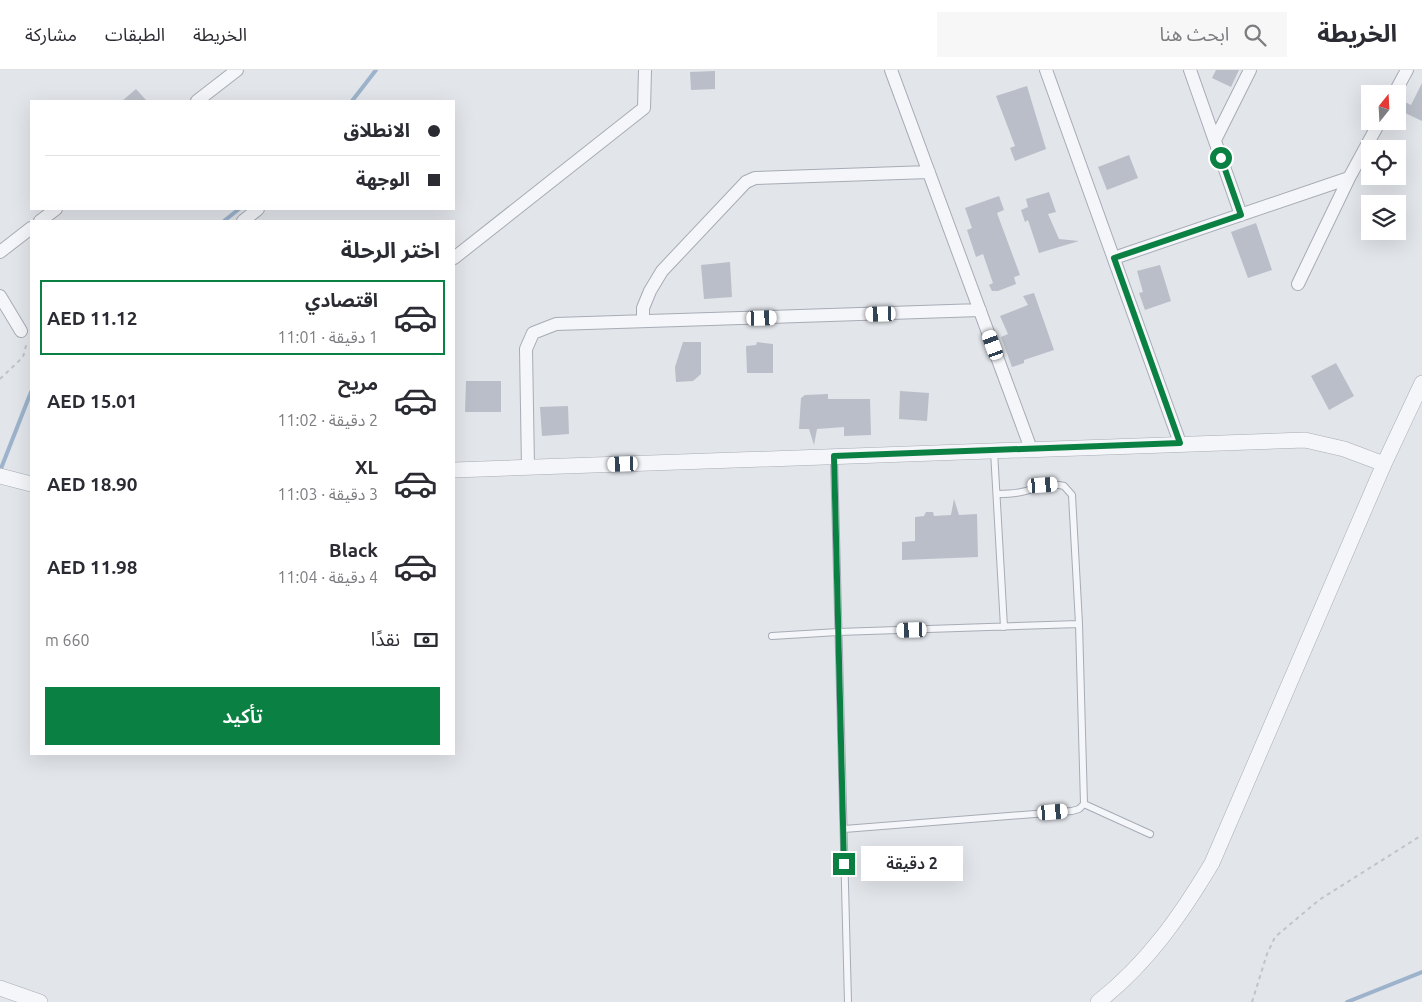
<!DOCTYPE html>
<html lang="ar">
<head>
<meta charset="utf-8">
<style>
	:root { --surface:#fff; --page:#f7f7f7; --text:#2b2b33; --muted:#7c7c81; --line:#e1e1e2; --accent:#0b8043 }
	body { margin:0; font-family:Ubuntu,"Noto Sans Arabic",sans-serif; background:var(--page); color:var(--text); direction:rtl; height:100vh; display:flex; flex-direction:column; font-size:19px; white-space:nowrap }
	* { box-sizing:border-box; margin:0 }
	p { font-size:16px; color:var(--muted) }
	.icon { flex:none; width:28px; height:28px; fill:none; stroke:currentColor; stroke-width:2; stroke-linecap:round; stroke-linejoin:round }
	.map { position:relative; flex:1; overflow:hidden; direction:ltr }
	.drawer { position:absolute; left:30px; top:150px; width:425px; height:535px; display:flex; flex-direction:column; background:var(--surface); border-radius:0px; box-shadow:0 5px 20px #0002; direction:rtl }
	.drawer>* { flex:none }
	.hud { position:absolute; left:30px; top:30px; width:425px; height:110px; border-radius:0px; box-shadow:0 5px 20px #0002; direction:rtl; display:grid; align-content:center; height:110px; padding:0 15px; background:var(--surface) }
	.needle { width:32px; rotate:18deg }
	.controls { position:absolute; left:1361px; top:15px; display:grid; gap:10px }
	.controls a { display:grid; place-items:center; width:45px; height:45px; border-radius:0px; background:var(--surface); box-shadow:0 5px 20px #0002; font-size:25px }
	.end { position:absolute; width:22px; height:22px; margin:-11px; border:6px solid #0b8043; background:#fff; box-shadow:0 0 0 2px #fff }
	.from { border-radius:50% }
	.bubble { position:absolute; height:35px; border-radius:0px; background:var(--surface); box-shadow:0 5px 20px #0002; font-size:16px; font-weight:600; line-height:35px; text-align:center; direction:rtl }
	.car { position:absolute; width:15px; height:30px; margin:-15px -8px; border-radius:6px; box-shadow:0 0 4px 1px #0007; background:linear-gradient(#fff 24%,#345 0 40%,#fff 0 76%,#345 0 86%,#fff 0) }
	.hud b { display:flex; align-items:center; gap:18px; height:48px; font-size:19px }
	.hud b+b { border-top:1px solid var(--line) }
	.hud i { width:12px; height:12px; background:var(--text) }
	ul { padding:0; list-style:none }
	li { display:flex; align-items:center; gap:15px; height:75px; margin:0 10px 8px; padding:0 5px; border:2px solid transparent; border-radius:0px }
	li div { flex:1 }
	li b { display:block; font-size:19px }
	li em { font-style:normal; font-weight:600 }
	li.active { border-color:var(--accent) }
	li>.icon { width:45px; height:45px; stroke-width:1.5 }
	h2 { padding:0 15px; font-size:22px; line-height:60px }
	.pay { display:flex; align-items:center; gap:12px; height:55px; padding:0 15px; font-size:19px }
	.pay p { margin-inline-start:auto }
	.cta { display:flex; gap:10px; margin-top:auto; padding:10px 15px }
	.cta a { flex:1; height:58px; border-radius:0px; background:var(--accent); color:#fff; font-size:20px; font-weight:600; line-height:58px; text-align:center }
	header { display:flex; align-items:center; gap:30px; box-sizing:border-box; height:70px; padding:0 25px; background:var(--surface); border-bottom:1px solid var(--line) }
	header strong { font-size:24px }
	nav { display:flex; gap:28px; margin-inline-start:auto; font-size:18px }
	.search { width:350px; height:45px; background:var(--page); display:flex; align-items:center; gap:12px; box-sizing:border-box; padding:0 18px; border-radius:0px; color:var(--muted); font-size:19px }
	.map>svg:first-child { display:block }
</style>
</head>
<body>
<header>
<strong>الخريطة</strong>
<div class="search"><svg class="icon" aria-label="search" viewBox="0 0 24 24"><circle cx="10" cy="10" r="6"/><path d="M15 15l6 6"/></svg>ابحث هنا</div>
<nav><a>الخريطة</a><a>الطبقات</a><a>مشاركة</a></nav>
</header>
<div class="map">
<svg width="1422" height="932" viewBox="0 0 1422 932">
	<rect width="100%" height="100%" fill="#e2e5ea"/>
	<g fill="none" stroke-linecap="round" stroke-linejoin="round">
		<path stroke="#9cb3cb" stroke-width="4" d="M 352,31 L 376,0
			M 224,151 L 239,139
			M 0,401 L 31,322
			M 1347,932 L 1422,902"/>
	</g>
	<path fill="#b9bec8" d="M 1216,0 L 1239,0 L 1231,17 L 1212,8 Z
		M 715,1 L 715,19 L 691,20 L 690,2 Z
		M 1422,13 L 1422,51 L 1401,41 L 1405,32 L 1411,35 Z
		M 1027,16 L 1046,79 L 1015,91 L 1010,78 L 1015,76 L 996,26 Z
		M 136,19 L 147,31 L 122,31 Z
		M 1129,85 L 1138,108 L 1107,120 L 1098,97 Z
		M 1049,122 L 1056,142 L 1048,144 L 1059,169 L 1079,171 L 1039,183 L 1028,150 L 1025,152 L 1021,140 L 1028,137 L 1026,129 Z
		M 999,126 L 1004,140 L 997,143 L 1020,205 L 1014,207 L 1016,214 L 998,221 L 992,221 L 989,215 L 993,213 L 983,184 L 976,187 L 967,160 L 972,158 L 965,138 Z
		M 1256,153 L 1272,200 L 1248,208 L 1231,162 Z
		M 730,192 L 732,227 L 704,229 L 701,195 Z
		M 1160,195 L 1171,231 L 1145,240 L 1139,223 L 1143,222 L 1137,201 Z
		M 1034,223 L 1054,280 L 1024,290 L 1024,293 L 1012,297 L 1001,267 L 1008,264 L 1000,246 L 1028,235 L 1023,226 Z
		M 683,272 L 701,272 L 701,304 L 693,311 L 676,312 L 675,297 Z
		M 757,272 L 773,274 L 773,303 L 747,303 L 746,276 L 756,275 Z
		M 1336,293 L 1354,326 L 1329,340 L 1311,306 Z
		M 466,311 L 501,311 L 501,342 L 465,342 Z
		M 900,321 L 929,323 L 927,351 L 899,349 Z
		M 828,324 L 828,329 L 870,329 L 871,365 L 844,366 L 844,357 L 817,359 L 814,375 L 809,359 L 799,359 L 801,328 L 805,325 Z
		M 568,336 L 569,364 L 542,366 L 540,337 Z
		M 954,429 L 959,445 L 977,444 L 978,487 L 902,490 L 902,472 L 915,471 L 915,447 L 924,446 L 926,442 L 933,442 L 934,446 L 951,445 Z"/>
	<g fill="none" stroke-linecap="round" stroke-linejoin="round">
		<g stroke="#a7acb5" stroke-width="8">
			<path id="service" d="M 994,381 L 1004,557
				M 834,387 L 848,932
				M 772,566 L 838,562 L 1079,554
				M 1084,734 L 1150,764
				M 844,759 L 1072,741 L 1079,739 L 1084,734 L 1079,554 L 1072,425 L 1064,416 C 1048,412 1036,419 1021,422 C 1013,424 1005,424 997,424"/>
		</g>
		<g stroke="#a7acb5" stroke-width="14">
			<path id="minor" d="M 891,0 L 1031,379
				M 1046,0 L 1180,373
				M 1190,0 L 1241,145
				M 1394,24 L 1407,0
				M 197,31 L 237,0
				M 1215,70 L 1250,0
				M 40,151 L 56,139
				M 243,151 L 258,139
				M 0,182 L 31,158
				M 454,188 L 644,38 L 645,0
				M 1114,188 L 1349,108
				M 1298,214 L 1349,108 L 1380,51
				M 0,226 L 21,261
				M 643,251 L 643,238 L 650,221 L 662,201 L 746,112 L 755,108 L 929,102
				M 528,397 L 526,279 L 533,263 L 556,254 L 980,240"/>
		</g>
		<g stroke="#a7acb5" stroke-width="16">
			<path id="tertiary" d="M 454,400 L 1305,370 L 1344,379 L 1384,394
				M 0,406 L 31,414
				M 0,918 L 40,932
				M 1098,932 C 1147,894 1181,845 1212,793 L 1384,394 L 1422,313"/>
		</g>
		<path stroke="#c0c3ca" stroke-width="2" stroke-dasharray="4 4" stroke-linecap="butt" d="M 0,309 L 23,287 L 27,272
			M 1252,932 L 1267,884 L 1275,867 L 1319,830 L 1422,765"/>
		<use href="#service" stroke="#f5f6f9" stroke-width="6"/>
		<use href="#minor" stroke="#f5f6f9" stroke-width="12"/>
		<use href="#tertiary" stroke="#f5f6f9" stroke-width="15"/>
	</g>
	<g fill="none" stroke-linecap="round" stroke-linejoin="round">
		<path stroke="#0b8043" stroke-width="6" d="M 844,794 L 834,386 L 1180,373 L 1114,188 L 1241,145 L 1221,88"/>
	</g>
</svg>
<div class="controls">
<a><svg class="needle" viewBox="-14 -14 28 28"><path d="M0-13l5 13h-10z" fill="#e53935"/><path d="M0 13l5-13h-10z" fill="#7c7c81"/></svg></a>
<a><svg class="icon" aria-label="locate" viewBox="0 0 24 24"><circle cx="12" cy="12" r="6"/><path d="M12 2v4M12 18v4M2 12h4M18 12h4"/></svg></a>
<a><svg class="icon" aria-label="layers" viewBox="0 0 24 24"><path d="M12 4l9 5-9 5-9-5zM3 14l9 5 9-5"/></svg></a>
</div>
<i class="end from" style="left:1221px;top:88px"></i>
<i class="end" style="left:844px;top:794px"></i>
<div class="bubble" style="left:861px;top:776px;width:102px">2 دقيقة</div>
<i class="car" style="left:881px;top:244px;rotate:268deg"></i>
<i class="car" style="left:762px;top:248px;rotate:88deg"></i>
<i class="car" style="left:993px;top:275px;rotate:340deg"></i>
<i class="car" style="left:623px;top:394px;rotate:268deg"></i>
<i class="car" style="left:1043px;top:415px;rotate:86deg"></i>
<i class="car" style="left:912px;top:560px;rotate:268deg"></i>
<i class="car" style="left:1053px;top:742px;rotate:85deg"></i>
<div class="hud">
<b><i class="from"></i>الانطلاق</b>
<b><i></i>الوجهة</b>
</div>
<section class="drawer">
<h2>اختر الرحلة</h2>
<ul>
<li class="active"><svg class="icon" aria-label="car" viewBox="0 0 24 24"><path d="M5 17H2v-5l4-1 3-4h7l3 4 3 1v5h-3M9 17h6M6 11h13"/><circle cx="7" cy="17" r="2"/><circle cx="17" cy="17" r="2"/></svg><div><b>اقتصادي</b><p>1 دقيقة · 11:01</p></div><em>AED 11.12</em></li>
<li><svg class="icon" aria-label="car" viewBox="0 0 24 24"><path d="M5 17H2v-5l4-1 3-4h7l3 4 3 1v5h-3M9 17h6M6 11h13"/><circle cx="7" cy="17" r="2"/><circle cx="17" cy="17" r="2"/></svg><div><b>مريح</b><p>2 دقيقة · 11:02</p></div><em>AED 15.01</em></li>
<li><svg class="icon" aria-label="car" viewBox="0 0 24 24"><path d="M5 17H2v-5l4-1 3-4h7l3 4 3 1v5h-3M9 17h6M6 11h13"/><circle cx="7" cy="17" r="2"/><circle cx="17" cy="17" r="2"/></svg><div><b>XL</b><p>3 دقيقة · 11:03</p></div><em>AED 18.90</em></li>
<li><svg class="icon" aria-label="car" viewBox="0 0 24 24"><path d="M5 17H2v-5l4-1 3-4h7l3 4 3 1v5h-3M9 17h6M6 11h13"/><circle cx="7" cy="17" r="2"/><circle cx="17" cy="17" r="2"/></svg><div><b>Black</b><p>4 دقيقة · 11:04</p></div><em>AED 11.98</em></li>
</ul>
<div class="pay"><svg class="icon" aria-label="cash" viewBox="0 0 24 24"><path d="M3 7h18v10H3z"/><circle cx="12" cy="12" r="2"/></svg>نقدًا<p>660 m</p></div>
<div class="cta"><a>تأكيد</a></div>
</section>
</div>
</body>
</html>
